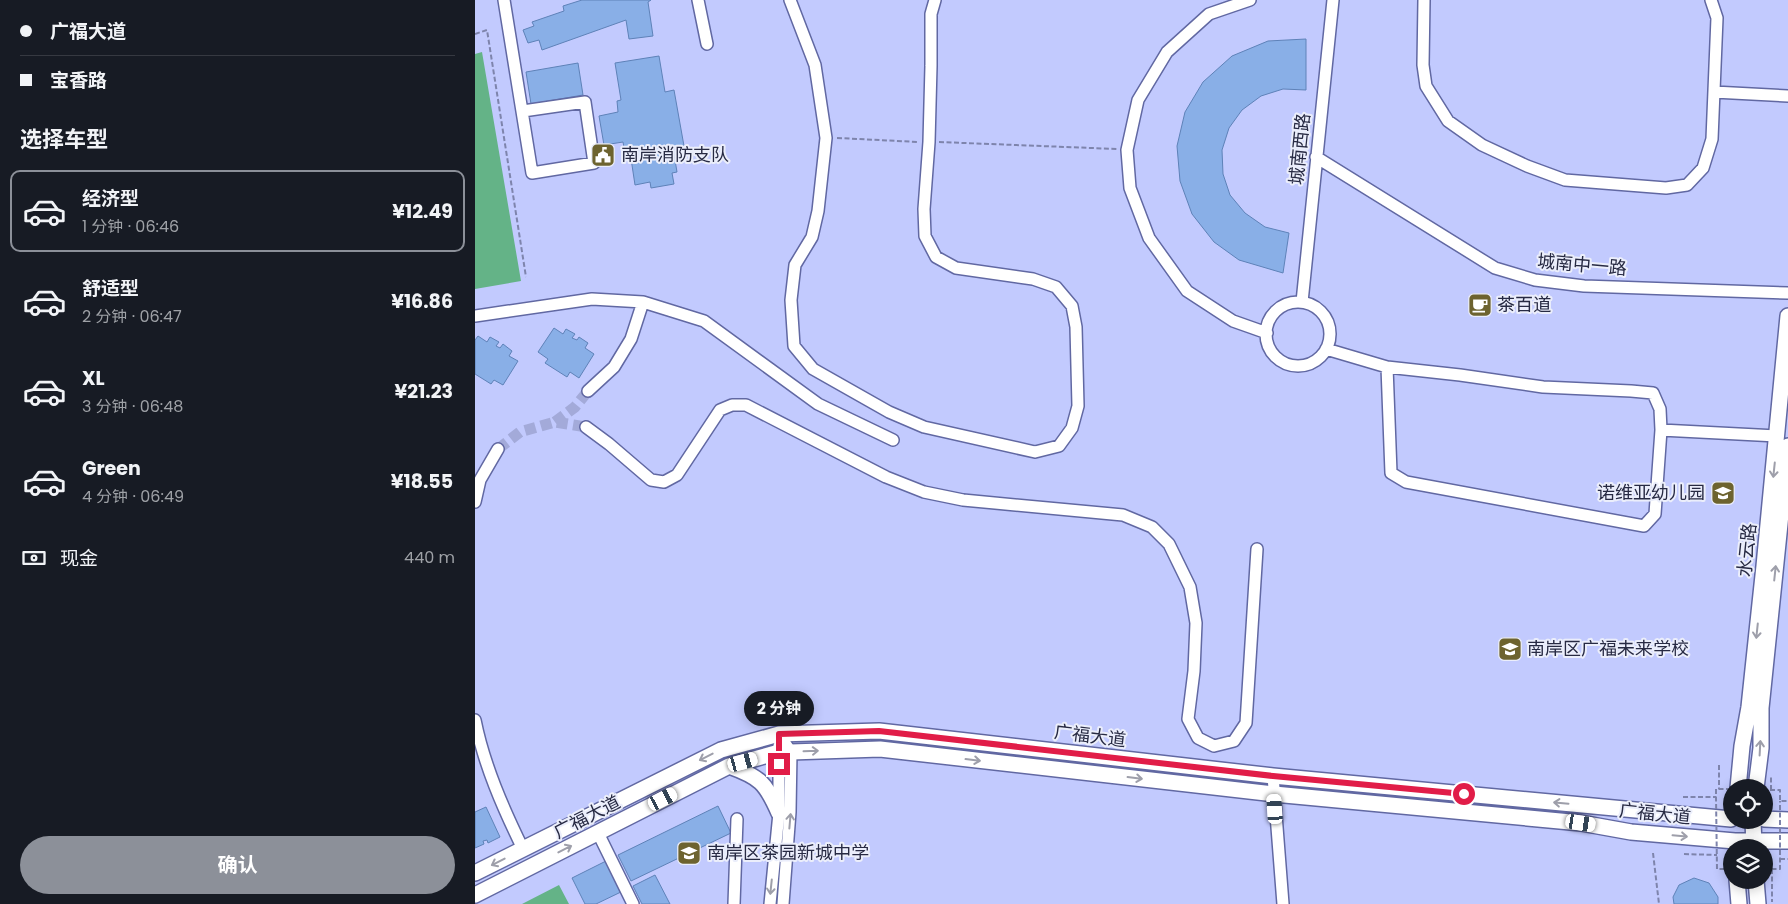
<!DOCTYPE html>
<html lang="zh">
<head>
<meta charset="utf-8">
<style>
	:root { --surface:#171b24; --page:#242831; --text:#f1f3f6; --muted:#9ea1a6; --line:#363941; --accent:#8c9099 }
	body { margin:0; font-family:Poppins,"Noto Sans SC",sans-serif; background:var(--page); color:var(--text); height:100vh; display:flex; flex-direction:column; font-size:19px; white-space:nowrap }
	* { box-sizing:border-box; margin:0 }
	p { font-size:16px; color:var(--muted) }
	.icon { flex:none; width:28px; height:28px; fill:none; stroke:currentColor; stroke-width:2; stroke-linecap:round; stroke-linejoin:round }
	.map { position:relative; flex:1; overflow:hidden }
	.details { display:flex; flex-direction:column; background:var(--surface); width:475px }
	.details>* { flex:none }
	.hud { display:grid; align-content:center; height:110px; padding:0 20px; background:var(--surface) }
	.fabs { position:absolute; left:1248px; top:779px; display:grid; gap:10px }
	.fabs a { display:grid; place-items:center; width:50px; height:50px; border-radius:50%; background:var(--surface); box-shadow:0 2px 12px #0003; font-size:25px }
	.end { position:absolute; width:22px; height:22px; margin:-11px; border:6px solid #e11d48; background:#fff; box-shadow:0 0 0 2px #fff }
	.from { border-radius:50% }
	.bubble { position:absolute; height:35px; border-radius:18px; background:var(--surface); box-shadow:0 2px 12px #0003; font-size:16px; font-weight:700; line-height:35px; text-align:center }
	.car { position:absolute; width:15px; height:30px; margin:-15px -8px; border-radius:6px; box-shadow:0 0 4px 1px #0007; background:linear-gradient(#fff 24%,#345 0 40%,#fff 0 76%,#345 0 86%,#fff 0) }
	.hud b { display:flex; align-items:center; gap:18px; height:48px; font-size:19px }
	.hud b+b { border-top:1px solid var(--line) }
	.hud i { width:12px; height:12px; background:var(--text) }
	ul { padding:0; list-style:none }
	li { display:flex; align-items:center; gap:15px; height:82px; margin:0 10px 8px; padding:0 10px; border:2px solid transparent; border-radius:10px }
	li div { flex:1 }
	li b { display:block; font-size:19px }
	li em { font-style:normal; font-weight:700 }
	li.on { border-color:var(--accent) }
	li>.icon { width:45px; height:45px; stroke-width:1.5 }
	h2 { padding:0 20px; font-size:22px; line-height:60px }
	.pay { display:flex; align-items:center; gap:12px; height:55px; padding:0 20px; font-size:19px }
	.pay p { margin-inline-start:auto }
	.action { display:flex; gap:10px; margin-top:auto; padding:10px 20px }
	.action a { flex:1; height:58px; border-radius:30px; background:var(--accent); color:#fff; font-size:20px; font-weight:700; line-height:58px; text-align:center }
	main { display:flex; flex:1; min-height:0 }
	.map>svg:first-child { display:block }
</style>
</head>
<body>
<main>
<section class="details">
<div class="hud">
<b><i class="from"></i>广福大道</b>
<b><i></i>宝香路</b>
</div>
<h2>选择车型</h2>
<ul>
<li class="on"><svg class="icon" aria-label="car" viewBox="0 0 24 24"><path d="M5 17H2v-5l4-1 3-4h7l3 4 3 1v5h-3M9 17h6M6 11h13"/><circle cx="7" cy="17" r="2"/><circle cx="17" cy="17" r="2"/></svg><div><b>经济型</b><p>1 分钟 · 06:46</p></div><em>¥12.49</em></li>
<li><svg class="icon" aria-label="car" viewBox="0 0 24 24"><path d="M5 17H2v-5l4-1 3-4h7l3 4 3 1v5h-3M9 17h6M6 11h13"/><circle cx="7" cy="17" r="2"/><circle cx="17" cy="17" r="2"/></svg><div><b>舒适型</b><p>2 分钟 · 06:47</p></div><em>¥16.86</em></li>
<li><svg class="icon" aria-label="car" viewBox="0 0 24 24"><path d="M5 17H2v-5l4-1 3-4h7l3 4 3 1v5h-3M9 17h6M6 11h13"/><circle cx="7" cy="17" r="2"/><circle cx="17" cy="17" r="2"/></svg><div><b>XL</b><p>3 分钟 · 06:48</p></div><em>¥21.23</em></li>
<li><svg class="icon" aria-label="car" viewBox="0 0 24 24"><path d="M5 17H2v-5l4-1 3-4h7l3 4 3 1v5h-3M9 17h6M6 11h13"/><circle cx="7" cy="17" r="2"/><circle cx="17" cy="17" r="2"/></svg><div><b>Green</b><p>4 分钟 · 06:49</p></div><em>¥18.55</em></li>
</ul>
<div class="pay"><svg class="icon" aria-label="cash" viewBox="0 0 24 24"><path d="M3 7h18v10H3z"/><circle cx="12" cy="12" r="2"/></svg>现金<p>440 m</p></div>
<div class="action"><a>确认</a></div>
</section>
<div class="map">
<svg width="1313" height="904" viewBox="0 0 1313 904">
	<rect width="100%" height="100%" fill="#c2cafe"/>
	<path fill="#64b387" d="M 7,52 L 46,281 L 0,289 L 0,54 Z
		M 84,885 L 94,904 L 47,904 Z"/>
	<path fill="#89afe7" stroke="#5e82b8" d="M 107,0 L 176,0 L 173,2 L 178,36 L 154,39 L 151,20 L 67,50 L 64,40 L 53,43 L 48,30 L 59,26 L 57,22 L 89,11 L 88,6 Z
		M 831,39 L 831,90 L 808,89 L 786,96 L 767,110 L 754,128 L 747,150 L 748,174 L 755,195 L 770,213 L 790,227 L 814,233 L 808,273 L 764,260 L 739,242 L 717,214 L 705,181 L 702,146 L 710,112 L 728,82 L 757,56 L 793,41 Z
		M 184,56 L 190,92 L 199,90 L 209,146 L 198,148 L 202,172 L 197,173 L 199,184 L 176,188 L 175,182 L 160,185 L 155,152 L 150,153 L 148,142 L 129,145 L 124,116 L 143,112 L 142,101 L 146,100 L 140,63 Z
		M 103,63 L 108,95 L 56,104 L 51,72 Z
		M 79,328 L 88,334 L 91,329 L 100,334 L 97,338 L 102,340 L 104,337 L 113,343 L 110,348 L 119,354 L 104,378 L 95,372 L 92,377 L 70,363 L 73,359 L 63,352 Z
		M 3,336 L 12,342 L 15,337 L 24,342 L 21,346 L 25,348 L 28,344 L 37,351 L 34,356 L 43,361 L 28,385 L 19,380 L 16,384 L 0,374 L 0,340 Z
		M 243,806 L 256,833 L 156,881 L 143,855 Z
		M 11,807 L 25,837 L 13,843 L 12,840 L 8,841 L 9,844 L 0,848 L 0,812 Z
		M 133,860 L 148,891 L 121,904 L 110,904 L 97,878 Z
		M 180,875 L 195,904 L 167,904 L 158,886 Z
		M 1219,878 L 1234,883 L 1243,897 L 1243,904 L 1199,904 L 1198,897 L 1204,885 Z"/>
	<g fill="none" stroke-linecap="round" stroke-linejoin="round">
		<path stroke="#a3aad9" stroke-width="11" stroke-dasharray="11 5.5" stroke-linecap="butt" d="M 80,422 L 100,407 L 113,391
			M 23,449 L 45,432 L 80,422 L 111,427"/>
		<g stroke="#6168a2" stroke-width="14">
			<path id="minor" d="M 29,0 L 57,173 L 119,163 L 110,102 L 48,111
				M 223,0 L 232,44
				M 315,0 L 340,65 L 351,138 L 343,211 L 337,237 L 320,265 L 316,300 L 319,346 L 338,369 L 414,412 L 449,427 L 560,452 L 584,446 L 597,428 L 603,406 L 601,327 L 597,306 L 581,287 L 558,279 L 481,268 L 461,257 L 450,236 L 449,209 L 454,142 L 456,66 L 456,14 L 460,0
				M 775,0 L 734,14 L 692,52 L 663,100 L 652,150 L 655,188 L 674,238 L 712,291 L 758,321 L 792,333
				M 949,0 L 948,65 L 951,86 L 973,121 L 1007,145 L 1052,166 L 1090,180 L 1191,188 L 1212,185 L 1228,168 L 1237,139 L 1242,18 L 1236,0
				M 1239,92 L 1313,96
				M 841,157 L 1020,268 L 1060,280 L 1109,286 L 1313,293
				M 827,302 L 858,0
				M791 334a32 32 0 1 1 64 0a32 32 0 1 1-64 0Z
				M 0,316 L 117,299 L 168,302 L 229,321 L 343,404 L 418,440
				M 851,349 L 912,367 L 985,375 L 1068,387 L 1156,391 L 1178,393 L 1185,409 L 1186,430 L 1180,514 L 1169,526 L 931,482 L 916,473 L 912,367
				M 113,391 L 139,367 L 156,339 L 168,302
				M 111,427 L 134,444 L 176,480 L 189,482 L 202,475 L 245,410 L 257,405 L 271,405 L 411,477 L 449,492 L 488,500 L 648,515 L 677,527 L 694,544 L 715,587 L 721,623 L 719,671 L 713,719 L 723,738 L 739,746 L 759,741 L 771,723 L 782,549
				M 1186,430 L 1302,436
				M 0,502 L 5,480 L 23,449
				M 0,720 C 9,765 28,808 48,849
				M 304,734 L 316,752 L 315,812 L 308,904
				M 798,776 L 808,904
				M 123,833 L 158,904
				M 259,904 L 262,819
				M 295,904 L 304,813 L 304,746"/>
		</g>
		<g stroke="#6168a2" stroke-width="18">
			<path id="major" d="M 254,766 C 285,777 291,783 304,813
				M 1263,788 L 1267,746 L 1274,707 L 1289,566 L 1313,316
				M 1281,788 L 1286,748 L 1286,708 L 1313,446
				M 1289,819 L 1313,820
				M 1278,820 L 1279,848
				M 0,873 L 246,750 L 304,734 L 404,731 L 798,776 L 1256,819
				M 1262,880 L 1264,904
				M 1281,880 L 1283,904
				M 0,895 L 254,766 L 304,752 L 316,752 L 405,749 L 799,794 L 1106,823 L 1156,832 L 1260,841 L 1313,841"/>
		</g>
		<path stroke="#7e84ac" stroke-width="2" stroke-dasharray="5 2.5" stroke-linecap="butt" d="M 0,34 L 12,30 L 51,277
			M 362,138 L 444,142
			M 464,142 L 642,149
			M 1244,765 L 1244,789
			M 1295,790 L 1305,790 L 1305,801 L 1313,801
			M 1296,790 L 1296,777
			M 1208,797 L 1241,797
			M 1178,853 L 1184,904
			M 1209,854 L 1242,855
			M 1305,859 L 1313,859
			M 1297,869 L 1297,902"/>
		<use href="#minor" stroke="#fff" stroke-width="11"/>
		<use href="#major" stroke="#fff" stroke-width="15"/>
		<path stroke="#7e84ac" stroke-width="2" stroke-dasharray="5 2.5" stroke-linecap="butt" d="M 1256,789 L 1241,789 L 1241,797 L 1242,869 L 1256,869
			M 1289,869 L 1305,869 L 1305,801"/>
	</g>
	<defs><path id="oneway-shaft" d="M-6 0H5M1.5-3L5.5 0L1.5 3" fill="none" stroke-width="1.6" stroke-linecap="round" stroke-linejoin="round" transform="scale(1.25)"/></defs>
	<g stroke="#9e9faa">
		<use href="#oneway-shaft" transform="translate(1299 470) rotate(96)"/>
		<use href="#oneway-shaft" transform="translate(1300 573) rotate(-84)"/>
		<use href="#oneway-shaft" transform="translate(1282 631) rotate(96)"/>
		<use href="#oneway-shaft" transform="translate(1285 748) rotate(-87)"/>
		<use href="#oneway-shaft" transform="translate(336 751) rotate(-2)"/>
		<use href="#oneway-shaft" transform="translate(231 757) rotate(153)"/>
		<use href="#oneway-shaft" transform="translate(498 760) rotate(7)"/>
		<use href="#oneway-shaft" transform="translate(660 778) rotate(7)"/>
		<use href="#oneway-shaft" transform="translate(1086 803) rotate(-175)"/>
		<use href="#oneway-shaft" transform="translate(315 821) rotate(-85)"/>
		<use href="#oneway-shaft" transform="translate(1205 836) rotate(5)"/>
		<use href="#oneway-shaft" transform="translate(90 849) rotate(-27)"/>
		<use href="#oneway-shaft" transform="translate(23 862) rotate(153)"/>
		<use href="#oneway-shaft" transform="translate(296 887) rotate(96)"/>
	</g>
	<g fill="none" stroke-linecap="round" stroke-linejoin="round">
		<path stroke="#e11d48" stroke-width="6" d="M 304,764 L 304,734 L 404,731 L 798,776 L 989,794"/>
	</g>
	<defs>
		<g id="civic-square" transform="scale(1.25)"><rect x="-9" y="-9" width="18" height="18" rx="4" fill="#6d632f" stroke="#ebeefb"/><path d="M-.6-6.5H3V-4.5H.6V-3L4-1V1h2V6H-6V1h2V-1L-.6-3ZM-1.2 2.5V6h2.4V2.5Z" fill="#fff"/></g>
		<g id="cafe-square" transform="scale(1.25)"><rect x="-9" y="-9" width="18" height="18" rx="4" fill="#6d632f" stroke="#ebeefb"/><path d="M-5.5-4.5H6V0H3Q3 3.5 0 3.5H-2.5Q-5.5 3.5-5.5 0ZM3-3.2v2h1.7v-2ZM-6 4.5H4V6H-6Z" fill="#fff"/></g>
		<g id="school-square" transform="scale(1.25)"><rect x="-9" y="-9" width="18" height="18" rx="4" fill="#6d632f" stroke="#ebeefb"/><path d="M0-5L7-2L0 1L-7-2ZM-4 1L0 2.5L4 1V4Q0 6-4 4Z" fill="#fff"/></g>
	</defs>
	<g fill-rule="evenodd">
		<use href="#civic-square" x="128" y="155"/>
		<use href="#cafe-square" x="1005" y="305"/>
		<use href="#school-square" x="1248" y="493"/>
		<use href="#school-square" x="1035" y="649"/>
		<use href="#school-square" x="214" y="853"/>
	</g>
	<g text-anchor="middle" stroke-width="4" stroke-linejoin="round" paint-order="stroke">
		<g font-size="18" fill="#272a43" stroke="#ebeefb">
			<text transform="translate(825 149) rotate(-84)" y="6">城南西路</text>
			<text transform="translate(1107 265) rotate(5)" y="6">城南中一路</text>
			<text transform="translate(1272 550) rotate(-84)" y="6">水云路</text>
			<text transform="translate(615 736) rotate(7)" y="6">广福大道</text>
			<text transform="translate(1180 814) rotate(6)" y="6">广福大道</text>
			<text transform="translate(112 817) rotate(-27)" y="6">广福大道</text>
		</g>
		<g font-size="18" fill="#272a43" stroke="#ebeefb" text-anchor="start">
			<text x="146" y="161">南岸消防支队</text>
			<text x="1022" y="311">茶百道</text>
			<text x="1230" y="499" text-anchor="end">诺维亚幼儿园</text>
			<text x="1052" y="655">南岸区广福未来学校</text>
			<text x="232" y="859">南岸区茶园新城中学</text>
		</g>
	</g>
</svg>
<div class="fabs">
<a><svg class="icon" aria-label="locate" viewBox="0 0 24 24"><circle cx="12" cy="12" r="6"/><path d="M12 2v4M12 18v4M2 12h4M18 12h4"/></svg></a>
<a><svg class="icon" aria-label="layers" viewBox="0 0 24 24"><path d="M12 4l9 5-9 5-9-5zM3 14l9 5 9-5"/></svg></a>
</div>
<i class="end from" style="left:989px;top:794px"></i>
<i class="end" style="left:304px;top:764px"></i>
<div class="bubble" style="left:269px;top:691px;width:70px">2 分钟</div>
<i class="car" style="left:268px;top:762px;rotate:75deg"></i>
<i class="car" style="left:188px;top:799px;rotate:63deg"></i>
<i class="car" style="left:800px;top:809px;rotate:356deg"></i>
<i class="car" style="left:1106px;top:823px;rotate:99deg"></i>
</div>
</main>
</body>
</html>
